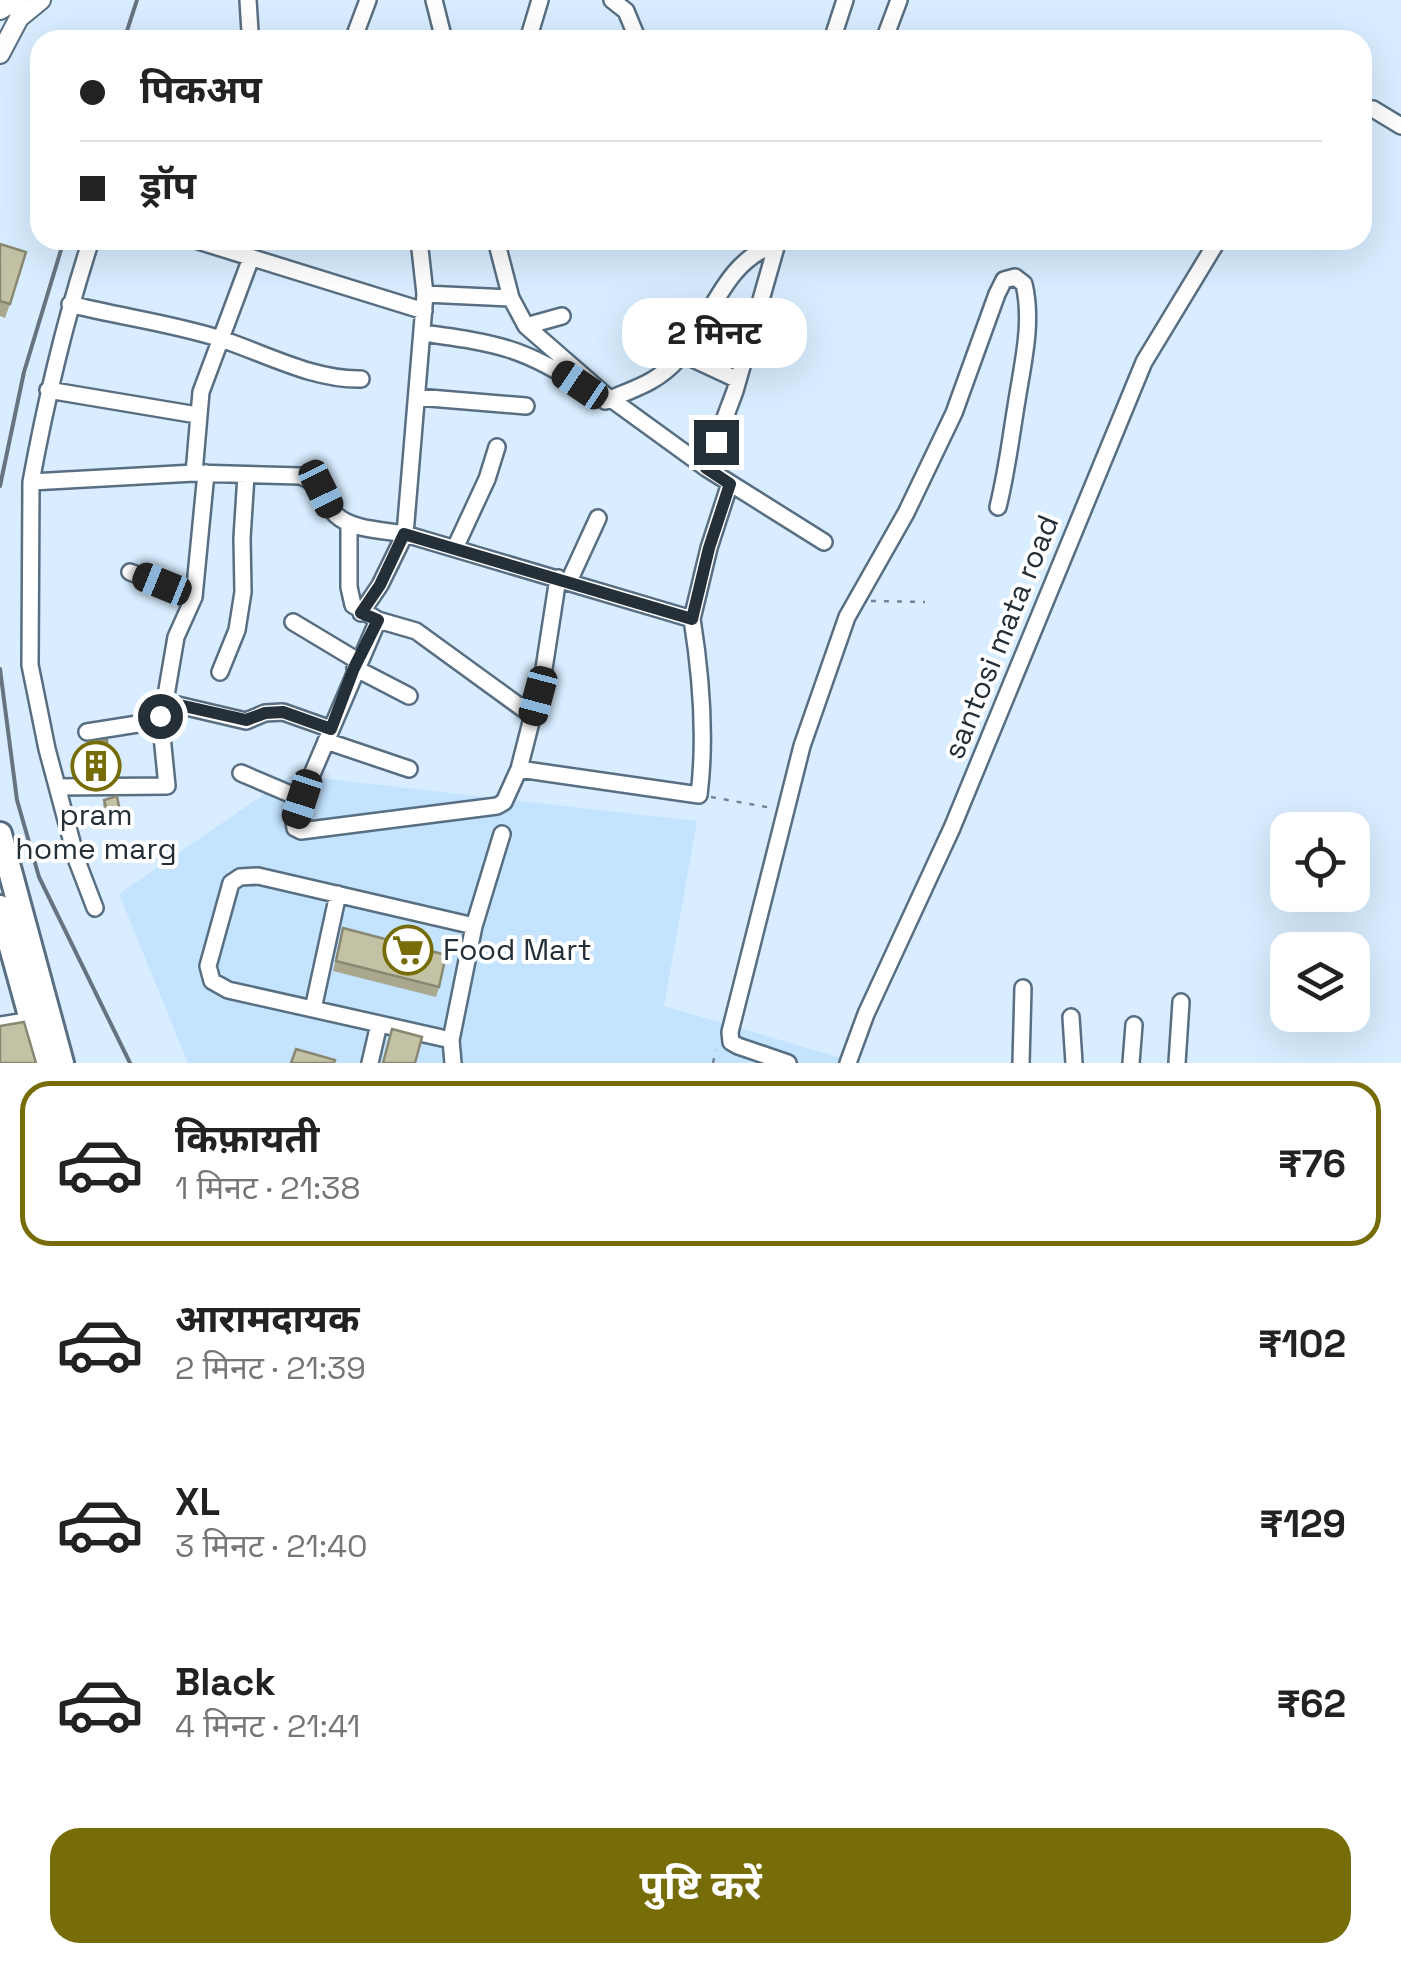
<!DOCTYPE html>
<html lang="hi">
<head>
<meta charset="utf-8">
<style>
	:root { --surface:#fff; --page:#f2f2f2; --text:#222; --muted:#767676; --line:#e0e0e0; --accent:#766c08 }
	body { margin:0; font-family:"Space Grotesk","Noto Sans Devanagari",sans-serif; background:var(--page); color:var(--text); height:100vh; display:flex; flex-direction:column; font-size:38px; white-space:nowrap }
	* { box-sizing:border-box; margin:0 }
	p { font-size:32px; color:var(--muted) }
	.icon { flex:none; width:55px; height:55px; fill:none; stroke:currentColor; stroke-width:2; stroke-linecap:round; stroke-linejoin:round }
	.map { position:relative; height:1063px; overflow:hidden }
	.details { display:flex; flex-direction:column; background:var(--surface); flex:1 }
	.details>* { flex:none }
	.hud { position:absolute; left:30px; top:30px; width:1342px; height:220px; border-radius:30px; box-shadow:0 10px 40px #0002; display:grid; align-content:center; height:220px; padding:0 50px; background:var(--surface) }
	.buttons { position:absolute; left:1270px; top:812px; display:grid; gap:20px }
	.buttons a { display:grid; place-items:center; width:100px; height:100px; border-radius:20px; background:var(--surface); box-shadow:0 10px 40px #0002; font-size:50px }
	.end { position:absolute; width:45px; height:45px; margin:-22px; border:12px solid #252f37; background:#fff; box-shadow:0 0 0 5px #fff }
	.from { border-radius:50% }
	.bubble { position:absolute; height:70px; border-radius:30px; background:var(--surface); box-shadow:0 10px 40px #0002; font-size:32px; font-weight:700; line-height:70px; text-align:center }
	.car { position:absolute; width:30px; height:60px; margin:-30px -15px; border-radius:12px; box-shadow:0 0 8px 2px #0007; background:linear-gradient(#222 24%,#8ab4d8 0 40%,#222 0 76%,#8ab4d8 0 86%,#222 0) }
	.hud b { display:flex; align-items:center; gap:35px; height:95px; font-size:38px }
	.hud b+b { border-top:2px solid var(--line) }
	.hud i { width:25px; height:25px; background:var(--text) }
	ul { padding:18px 0 0; list-style:none }
	li { display:flex; align-items:center; gap:30px; height:165px; margin:0 20px 15px; padding:0 30px; border:5px solid transparent; border-radius:30px }
	li div { flex:1 }
	li b { display:block; font-size:38px }
	li em { font-style:normal; font-weight:700 }
	li.active { border-color:var(--accent) }
	li>.icon { width:90px; height:90px; stroke-width:1.5 }
	.action { display:flex; gap:20px; margin-top:auto; padding:20px 50px }
	.action a { flex:1; height:115px; border-radius:30px; background:var(--accent); color:#fff; font-size:40px; font-weight:700; line-height:115px; text-align:center }
	.map>svg:first-child { display:block }
</style>
</head>
<body>
<div class="map">
<svg width="1401" height="1063" viewBox="0 0 1401 1063">
	<rect width="100%" height="100%" fill="#d8edff"/>
	<path fill="#c3e3ff" d="M 292,775 L 697,821 L 664,1006 L 859,1063 L 188,1063 L 119,894 Z"/>
	<g fill="none" stroke-linecap="round" stroke-linejoin="round">
		<g stroke="#586f82" stroke-width="20">
			<path id="minor" d="M 248,0 L 250,32
				M 434,0 L 444,40
				M 612,0 L 626,11 L 638,40
				M 353,40 L 368,0
				M 528,40 L 540,0
				M 832,40 L 845,0
				M 884,40 L 899,0
				M 1362,109 L 1373,109 L 1401,126
				M 195,240 L 424,311
				M 419,240 L 425,294 L 405,534 L 692,619 L 709,548 L 730,483
				M 496,240 L 511,298 L 526,326 L 604,394 L 706,468 L 824,542
				M 425,294 L 511,298
				M 70,304 C 120,317 171,323 221,339 C 266,354 313,380 361,379
				M 526,326 L 562,316
				M 423,333 C 495,343 524,347 586,389
				M 682,354 L 738,380
				M 48,390 L 197,415
				M 417,397 L 526,406
				M 605,401 C 633,389 657,383 678,359 C 711,322 723,260 777,244
				M 706,468 L 735,391 L 778,240
				M 194,473 L 201,392 L 251,258
				M 31,482 C 46,400 65,320 91,240
				M 349,524 L 349,587 L 353,605 L 378,620 L 416,631 L 533,716
				M 455,548 L 487,479 L 497,447
				M 130,572 L 194,597
				M 558,578 L 543,675 L 519,769 L 699,795 C 706,738 701,675 692,619
				M 569,581 L 598,518
				M 378,620 L 304,793 L 294,822 L 295,828 L 301,831 L 497,806 L 504,802 L 519,769
				M 293,622 L 358,661
				M 355,668 L 409,696
				M 220,672 L 237,630 L 243,592 L 242,538 L 246,475
				M 165,702 L 246,721 L 265,713 L 283,712 L 331,729
				M 87,732 L 150,722 L 163,713 L 176,637 L 194,597 L 206,473
				M 326,741 L 409,769
				M 241,773 L 302,799
				M 57,787 L 167,786 L 160,716
				M 95,908 L 77,861 L 47,749 L 30,665 L 31,482 L 194,473 L 300,476 C 322,483 321,500 336,515 C 352,530 383,530 405,534 L 380,585 L 361,613
				M 313,1009 L 338,894
				M 1071,1017 L 1074,1063
				M 0,1025 L 32,1020
				M 451,1040 L 228,990 L 212,981 L 208,966 L 231,883 L 240,877 L 258,876 L 474,926
				M 370,1063 L 379,1024
				M 453,1063 L 451,1040 L 474,926 L 502,834
				M 788,1063 L 738,1046 L 731,1042 L 730,1032 L 802,746 L 847,617 L 906,513 L 954,413 L 997,294 L 1004,280 L 1015,277 L 1024,284 C 1033,322 1023,362 1017,400 C 1011,436 1007,471 998,507
				M 848,1063 L 866,1014 L 952,828 L 1144,362 L 1218,240
				M 1021,1063 L 1023,988
				M 1131,1063 L 1134,1025
				M 1177,1063 L 1181,1002"/>
		</g>
		<g stroke="#586f82" stroke-width="22">
			<path id="major" d="M 0,10 L 17,0
				M 0,54 L 19,18 L 41,0"/>
		</g>
		<g stroke="#586f82" stroke-width="28">
			<path id="highway" d="M 0,834 L 62,1063
				M 0,907 L 43,1063"/>
		</g>
		<path stroke="#768592" stroke-width="2.5" stroke-dasharray="5 8" stroke-linecap="butt" d="M 871,601 L 925,602
			M 711,797 L 772,808
			M 713,1063 L 716,1050"/>
		<use href="#minor" stroke="#fff" stroke-width="15"/>
		<use href="#major" stroke="#fff" stroke-width="18"/>
		<use href="#highway" stroke="#fff" stroke-width="22"/>
		<path stroke="#667480" stroke-width="4" d="M 124,40 L 137,0
			M 0,486 L 24,372 L 64,240
			M 0,669 L 17,800 L 39,877 L 130,1063"/>
	</g>
	<path fill="#a9a78d" d="M 0,244 L 10,304 L 5,318 L 0,316 Z
		M 89,742 L 105,775 L 88,775 L 86,751 Z
		M 104,800 L 120,812 L 118,817 L 108,821 L 103,805 Z
		M 343,928 L 439,987 L 436,997 L 333,971 Z"/>
	<path fill="#898873" d="M 92,766 L 108,766 L 105,775 L 88,775 Z
		M 120,812 L 118,817 L 108,821 L 109,817 Z"/>
	<path fill="#c4c2a4" stroke="#898873" stroke-width="2.5" d="M 0,244 L 26,252 L 10,304 L 0,301 Z
		M 107,740 L 108,766 L 92,766 L 89,742 Z
		M 117,796 L 120,812 L 109,817 L 104,800 Z
		M 343,928 L 446,955 L 439,987 L 336,961 Z
		M 24,1022 L 36,1063 L 0,1063 L 0,1026 Z
		M 392,1029 L 422,1037 L 415,1063 L 383,1063 Z
		M 296,1049 L 335,1060 L 334,1063 L 291,1063 Z"/>
	<g fill="none" stroke-linecap="round" stroke-linejoin="round">
		<path stroke="#252f37" stroke-width="12" d="M 160,716 L 166,702 L 246,720 L 265,713 L 283,712 L 331,729 L 354,668 L 378,620 L 361,613 L 380,585 L 404,534 L 692,619 L 709,548 L 730,484 L 706,468 L 716,442"/>
	</g>
	<defs>
		<g id="building-ring" transform="scale(2.5)"><circle r="9.5" fill="#fff" stroke="#766c08" stroke-width="1.5"/><path d="M-4-6H4V6H1V3H-1V6H-4ZM-2.5-4.3h1.7v1.8h-1.7ZM.8-4.3h1.7v1.8H.8ZM-2.5-1h1.7V.8h-1.7ZM.8-1h1.7V.8H.8Z" fill="#766c08"/></g>
		<g id="supermarket-ring" transform="scale(2.5)"><circle r="9.5" fill="#fff" stroke="#766c08" stroke-width="1.5"/><path d="M-6-5.5h2.5l.6 2H6L4.5 2H-2.5L-4.4-4H-6ZM-1.5 3.2a1.3 1.3 0 1 0 .1 0ZM3 3.2a1.3 1.3 0 1 0 .1 0Z" fill="#766c08"/></g>
	</defs>
	<g fill-rule="evenodd">
		<use href="#building-ring" x="96" y="766"/>
		<use href="#supermarket-ring" x="408" y="950"/>
	</g>
	<g text-anchor="middle" stroke-width="8" stroke-linejoin="round" paint-order="stroke">
		<g font-size="30" fill="#252f37" stroke="#fff">
			<text transform="translate(1001 637) rotate(-68)" y="10">santosi mata road</text>
		</g>
		<g font-size="30" fill="#252f37" stroke="#fff">
			<text x="96" y="825">pram<tspan x="96" dy="34">home marg</tspan></text>
			<text x="443" y="960" text-anchor="start">Food Mart</text>
		</g>
	</g>
</svg>
<div class="buttons">
<a><svg class="icon" aria-label="locate" viewBox="0 0 24 24"><circle cx="12" cy="12" r="6"/><path d="M12 2v4M12 18v4M2 12h4M18 12h4"/></svg></a>
<a><svg class="icon" aria-label="layers" viewBox="0 0 24 24"><path d="M12 4l9 5-9 5-9-5zM3 14l9 5 9-5"/></svg></a>
</div>
<i class="end from" style="left:160px;top:716px"></i>
<i class="end" style="left:716px;top:442px"></i>
<div class="bubble" style="left:622px;top:298px;width:185px">2 मिनट</div>
<i class="car" style="left:580px;top:385px;rotate:304deg"></i>
<i class="car" style="left:321px;top:489px;rotate:154deg"></i>
<i class="car" style="left:162px;top:584px;rotate:292deg"></i>
<i class="car" style="left:538px;top:696px;rotate:195deg"></i>
<i class="car" style="left:302px;top:799px;rotate:198deg"></i>
<div class="hud">
<b><i class="from"></i>पिकअप</b>
<b><i></i>ड्रॉप</b>
</div>
</div>
<section class="details">
<ul>
<li class="active"><svg class="icon" aria-label="car" viewBox="0 0 24 24"><path d="M5 17H2v-5l4-1 3-4h7l3 4 3 1v5h-3M9 17h6M6 11h13"/><circle cx="7" cy="17" r="2"/><circle cx="17" cy="17" r="2"/></svg><div><b>किफ़ायती</b><p>1 मिनट · 21:38</p></div><em>₹76</em></li>
<li><svg class="icon" aria-label="car" viewBox="0 0 24 24"><path d="M5 17H2v-5l4-1 3-4h7l3 4 3 1v5h-3M9 17h6M6 11h13"/><circle cx="7" cy="17" r="2"/><circle cx="17" cy="17" r="2"/></svg><div><b>आरामदायक</b><p>2 मिनट · 21:39</p></div><em>₹102</em></li>
<li><svg class="icon" aria-label="car" viewBox="0 0 24 24"><path d="M5 17H2v-5l4-1 3-4h7l3 4 3 1v5h-3M9 17h6M6 11h13"/><circle cx="7" cy="17" r="2"/><circle cx="17" cy="17" r="2"/></svg><div><b>XL</b><p>3 मिनट · 21:40</p></div><em>₹129</em></li>
<li><svg class="icon" aria-label="car" viewBox="0 0 24 24"><path d="M5 17H2v-5l4-1 3-4h7l3 4 3 1v5h-3M9 17h6M6 11h13"/><circle cx="7" cy="17" r="2"/><circle cx="17" cy="17" r="2"/></svg><div><b>Black</b><p>4 मिनट · 21:41</p></div><em>₹62</em></li>
</ul>
<div class="action"><a>पुष्टि करें</a></div>
</section>
</body>
</html>
